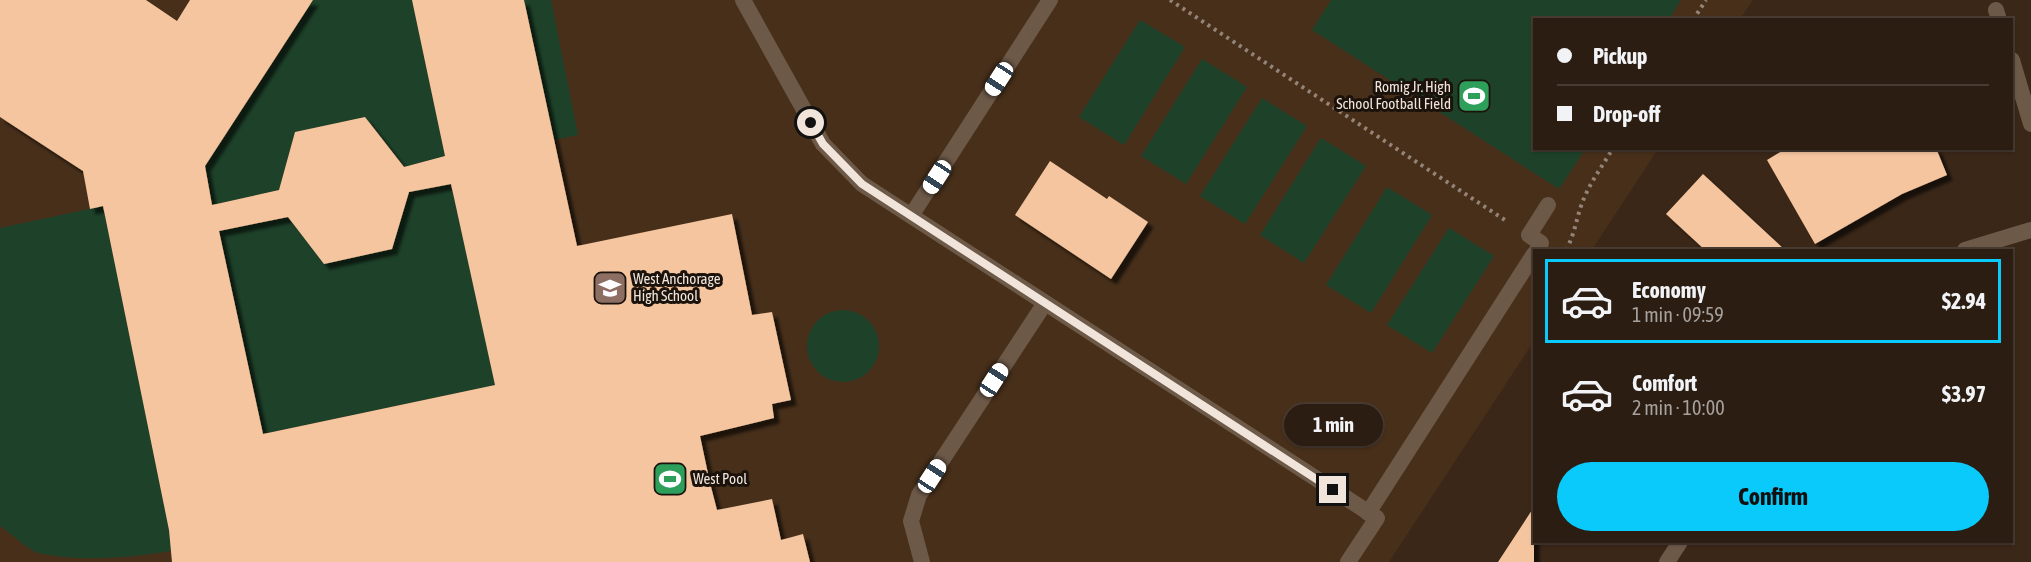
<!DOCTYPE html>
<html lang="en">
<head>
<meta charset="utf-8">
<style>
	:root { --surface:#2c1d12; --page:#34261b; --text:#f1f3f6; --muted:#a6a29f; --line:#483b32; --accent:#09cafa }
	body { margin:0; font-family:"Asap Condensed",sans-serif; background:var(--page); color:var(--text); height:100vh; display:flex; flex-direction:column; font-size:22px; white-space:nowrap }
	* { box-sizing:border-box; margin:0 }
	p { font-size:20px; color:var(--muted) }
	.icon { flex:none; width:33px; height:33px; fill:none; stroke:currentColor; stroke-width:2; stroke-linecap:round; stroke-linejoin:round }
	.map { position:relative; flex:1; overflow:hidden }
	.drawer { position:absolute; left:1533px; top:249px; width:480px; height:294px; display:flex; flex-direction:column; background:var(--surface); border-radius:0px; box-shadow:0 2px 4px #0004,0 0 0 2px var(--line) }
	.drawer>* { flex:none }
	.guide { position:absolute; left:1533px; top:18px; width:480px; height:132px; border-radius:0px; box-shadow:0 2px 4px #0004,0 0 0 2px var(--line); display:grid; align-content:center; height:132px; padding:0 24px; background:var(--surface) }
	.end { position:absolute; width:27px; height:27px; margin:-14px; border:8px solid #f1e5db; background:#111; box-shadow:0 0 0 3px #111 }
	.from { border-radius:50% }
	.bubble { position:absolute; height:42px; border-radius:21px; background:var(--surface); box-shadow:0 2px 4px #0004,0 0 0 2px var(--line); font-size:20px; font-weight:700; line-height:42px; text-align:center }
	.car { position:absolute; width:18px; height:36px; margin:-18px -9px; border-radius:8px; box-shadow:0 0 4px 2px #0007; background:linear-gradient(#fff 24%,#345 0 40%,#fff 0 76%,#345 0 86%,#fff 0) }
	.guide b { display:flex; align-items:center; gap:21px; height:57px; font-size:22px }
	.guide b+b { border-top:2px solid var(--line) }
	.guide i { width:15px; height:15px; background:var(--text) }
	ul { padding:10px 0 0; list-style:none }
	li { display:flex; align-items:center; gap:18px; height:84px; margin:0 12px 9px; padding:0 12px; border:3px solid transparent; border-radius:0px }
	li div { flex:1 }
	li b { display:block; font-size:22px }
	li em { font-style:normal; font-weight:700 }
	li.selected { border-color:var(--accent) }
	li>.icon { width:54px; height:54px; stroke-width:1.5 }
	.button { display:flex; gap:12px; margin-top:auto; padding:12px 24px }
	.button a { flex:1; height:69px; border-radius:36px; background:var(--accent); color:#111; font-size:24px; font-weight:700; line-height:69px; text-align:center }
	.map>svg:first-child { display:block }
</style>
</head>
<body>
<div class="map">
<svg width="2031" height="562" viewBox="0 0 2031 562">
	<defs>
		<filter id="shadow"><feDropShadow dx="5.5" dy="5.5" stdDeviation="1.5" flood-color="#0009"/></filter>
	</defs>
	<rect width="100%" height="100%" fill="#3a2718"/>
	<path fill="#472f1a" d="M 0,0 L 1753,0 L 1740,19 L 1534,20 L 1534,148 L 1658,149 L 1592,250 L 1534,250 L 1534,341 L 1389,562 L 0,562 Z"/>
	<path fill="#1d4129" d="M 313,0 L 412,0 L 445,156 L 404,167 L 365,117 L 295,132 L 279,190 L 212,205 L 205,166 Z
		M 524,0 L 551,0 L 578,135 L 553,140 Z
		M 1331,0 L 1681,0 L 1669,19 L 1534,20 L 1534,148 L 1585,149 L 1559,189 L 1312,30 Z
		M 1140,20 L 1185,47 L 1124,145 L 1079,117 Z
		M 1202,59 L 1247,87 L 1186,184 L 1141,156 Z
		M 1262,98 L 1307,126 L 1245,224 L 1200,196 Z
		M 1321,138 L 1366,166 L 1304,263 L 1260,235 Z
		M 451,184 L 495,385 L 263,434 L 219,231 L 288,217 L 324,263 L 392,249 L 409,192 Z
		M 1387,187 L 1432,215 L 1371,313 L 1326,285 Z
		M 103,206 L 169,530 L 171,551 C 128,558 79,562 38,553 C 24,547 12,534 0,526 L 0,228 Z
		M 1449,228 L 1494,256 L 1432,353 L 1387,325 Z
		M807 346a36 36 0 1 1 72 0a36 36 0 1 1-72 0Z"/>
	<path fill="#f4c59e" fill-rule="evenodd" filter="url(#shadow)" d="M 0,0 L 146,0 L 177,21 L 190,0 L 313,0 L 205,166 L 212,205 L 279,190 L 295,132 L 365,117 L 404,167 L 445,156 L 412,0 L 524,0 L 577,246 L 732,214 L 752,315 L 772,312 L 791,400 L 772,404 L 774,418 L 700,436 L 710,483 L 717,510 L 772,499 L 781,540 L 803,534 L 810,562 L 172,562 L 169,530 L 103,206 L 90,209 L 83,171 L 0,117 ZM 451,184 L 495,385 L 263,434 L 219,231 L 288,217 L 324,264 L 392,249 L 409,192 Z
		M 1787,148 L 1936,148 L 1947,175 L 1902,194 L 1815,244 L 1767,160 Z
		M 1050,161 L 1107,199 L 1109,196 L 1148,222 L 1111,279 L 1015,215 Z
		M 1703,174 L 1785,250 L 1705,250 L 1666,214 Z
		M 1534,507 L 1534,562 L 1498,562 Z"/>
	<g fill="none" stroke-linecap="round" stroke-linejoin="round">
		<path stroke="#948477" stroke-width="4" stroke-dasharray="3 4.5" stroke-linecap="butt" d="M 1170,0 L 1508,222
			M 1693,20 L 1706,0
			M 1566,250 C 1574,236 1576,221 1581,206 C 1588,185 1602,167 1613,148"/>
		<path stroke="#6d5948" stroke-width="16" d="M 743,0 L 823,144 L 862,184 L 1377,518 L 1348,562
			M 911,216 L 1050,0
			M 1537,250 L 1541,243 L 1529,235 L 1548,205
			M 1368,513 L 1534,254
			M 922,562 L 911,521 L 919,495 L 1045,303"/>
		<path stroke="#6d5948" stroke-width="16" d="M 1996,10 L 1999,20
			M 2012,60 L 2031,124
			M 1965,250 L 2031,230
			M 1667,562 L 1680,542"/>
	</g>
	<g fill="none" stroke-linecap="round" stroke-linejoin="round">
		<path stroke="#f1e5db" stroke-width="8" d="M 811,123 L 823,144 L 862,184 L 1333,490"/>
	</g>
	<defs>
		<g id="stadium-square" transform="scale(1.725)"><rect x="-9" y="-9" width="18" height="18" rx="4" fill="#2e9e5b" stroke="#1a120b"/><path d="M0-5a6.5 5 0 1 0 0 10a6.5 5 0 1 0 0-10ZM-3.5-1.8h7v3.6h-7Z" fill="#fff"/></g>
		<g id="school-square" transform="scale(1.725)"><rect x="-9" y="-9" width="18" height="18" rx="4" fill="#8d6e63" stroke="#1a120b"/><path d="M0-5L7-2L0 1L-7-2ZM-4 1L0 2.5L4 1V4Q0 6-4 4Z" fill="#fff"/></g>
	</defs>
	<g fill-rule="evenodd">
		<use href="#stadium-square" x="1474" y="96"/>
		<use href="#school-square" x="610" y="288"/>
		<use href="#stadium-square" x="670" y="479"/>
	</g>
	<g text-anchor="middle" stroke-width="6" stroke-linejoin="round" paint-order="stroke">
		<g font-size="15" fill="#f1e5db" stroke="#1a120b" text-anchor="start">
			<text x="1451" y="92" text-anchor="end">Romig Jr. High<tspan x="1451" dy="17">School Football Field</tspan></text>
			<text x="633" y="284">West Anchorage<tspan x="633" dy="17">High School</tspan></text>
			<text x="693" y="484">West Pool</text>
		</g>
	</g>
</svg>
<i class="end from" style="left:811px;top:123px"></i>
<i class="end" style="left:1333px;top:490px"></i>
<div class="bubble" style="left:1284px;top:404px;width:99px">1 min</div>
<i class="car" style="left:999px;top:79px;rotate:213deg"></i>
<i class="car" style="left:937px;top:177px;rotate:213deg"></i>
<i class="car" style="left:994px;top:380px;rotate:33deg"></i>
<i class="car" style="left:932px;top:476px;rotate:33deg"></i>
<div class="guide">
<b><i class="from"></i>Pickup</b>
<b><i></i>Drop-off</b>
</div>
<section class="drawer">
<ul>
<li class="selected"><svg class="icon" aria-label="car" viewBox="0 0 24 24"><path d="M5 17H2v-5l4-1 3-4h7l3 4 3 1v5h-3M9 17h6M6 11h13"/><circle cx="7" cy="17" r="2"/><circle cx="17" cy="17" r="2"/></svg><div><b>Economy</b><p>1 min · 09:59</p></div><em>$2.94</em></li>
<li><svg class="icon" aria-label="car" viewBox="0 0 24 24"><path d="M5 17H2v-5l4-1 3-4h7l3 4 3 1v5h-3M9 17h6M6 11h13"/><circle cx="7" cy="17" r="2"/><circle cx="17" cy="17" r="2"/></svg><div><b>Comfort</b><p>2 min · 10:00</p></div><em>$3.97</em></li>
</ul>
<div class="button"><a>Confirm</a></div>
</section>
</div>
</body>
</html>
